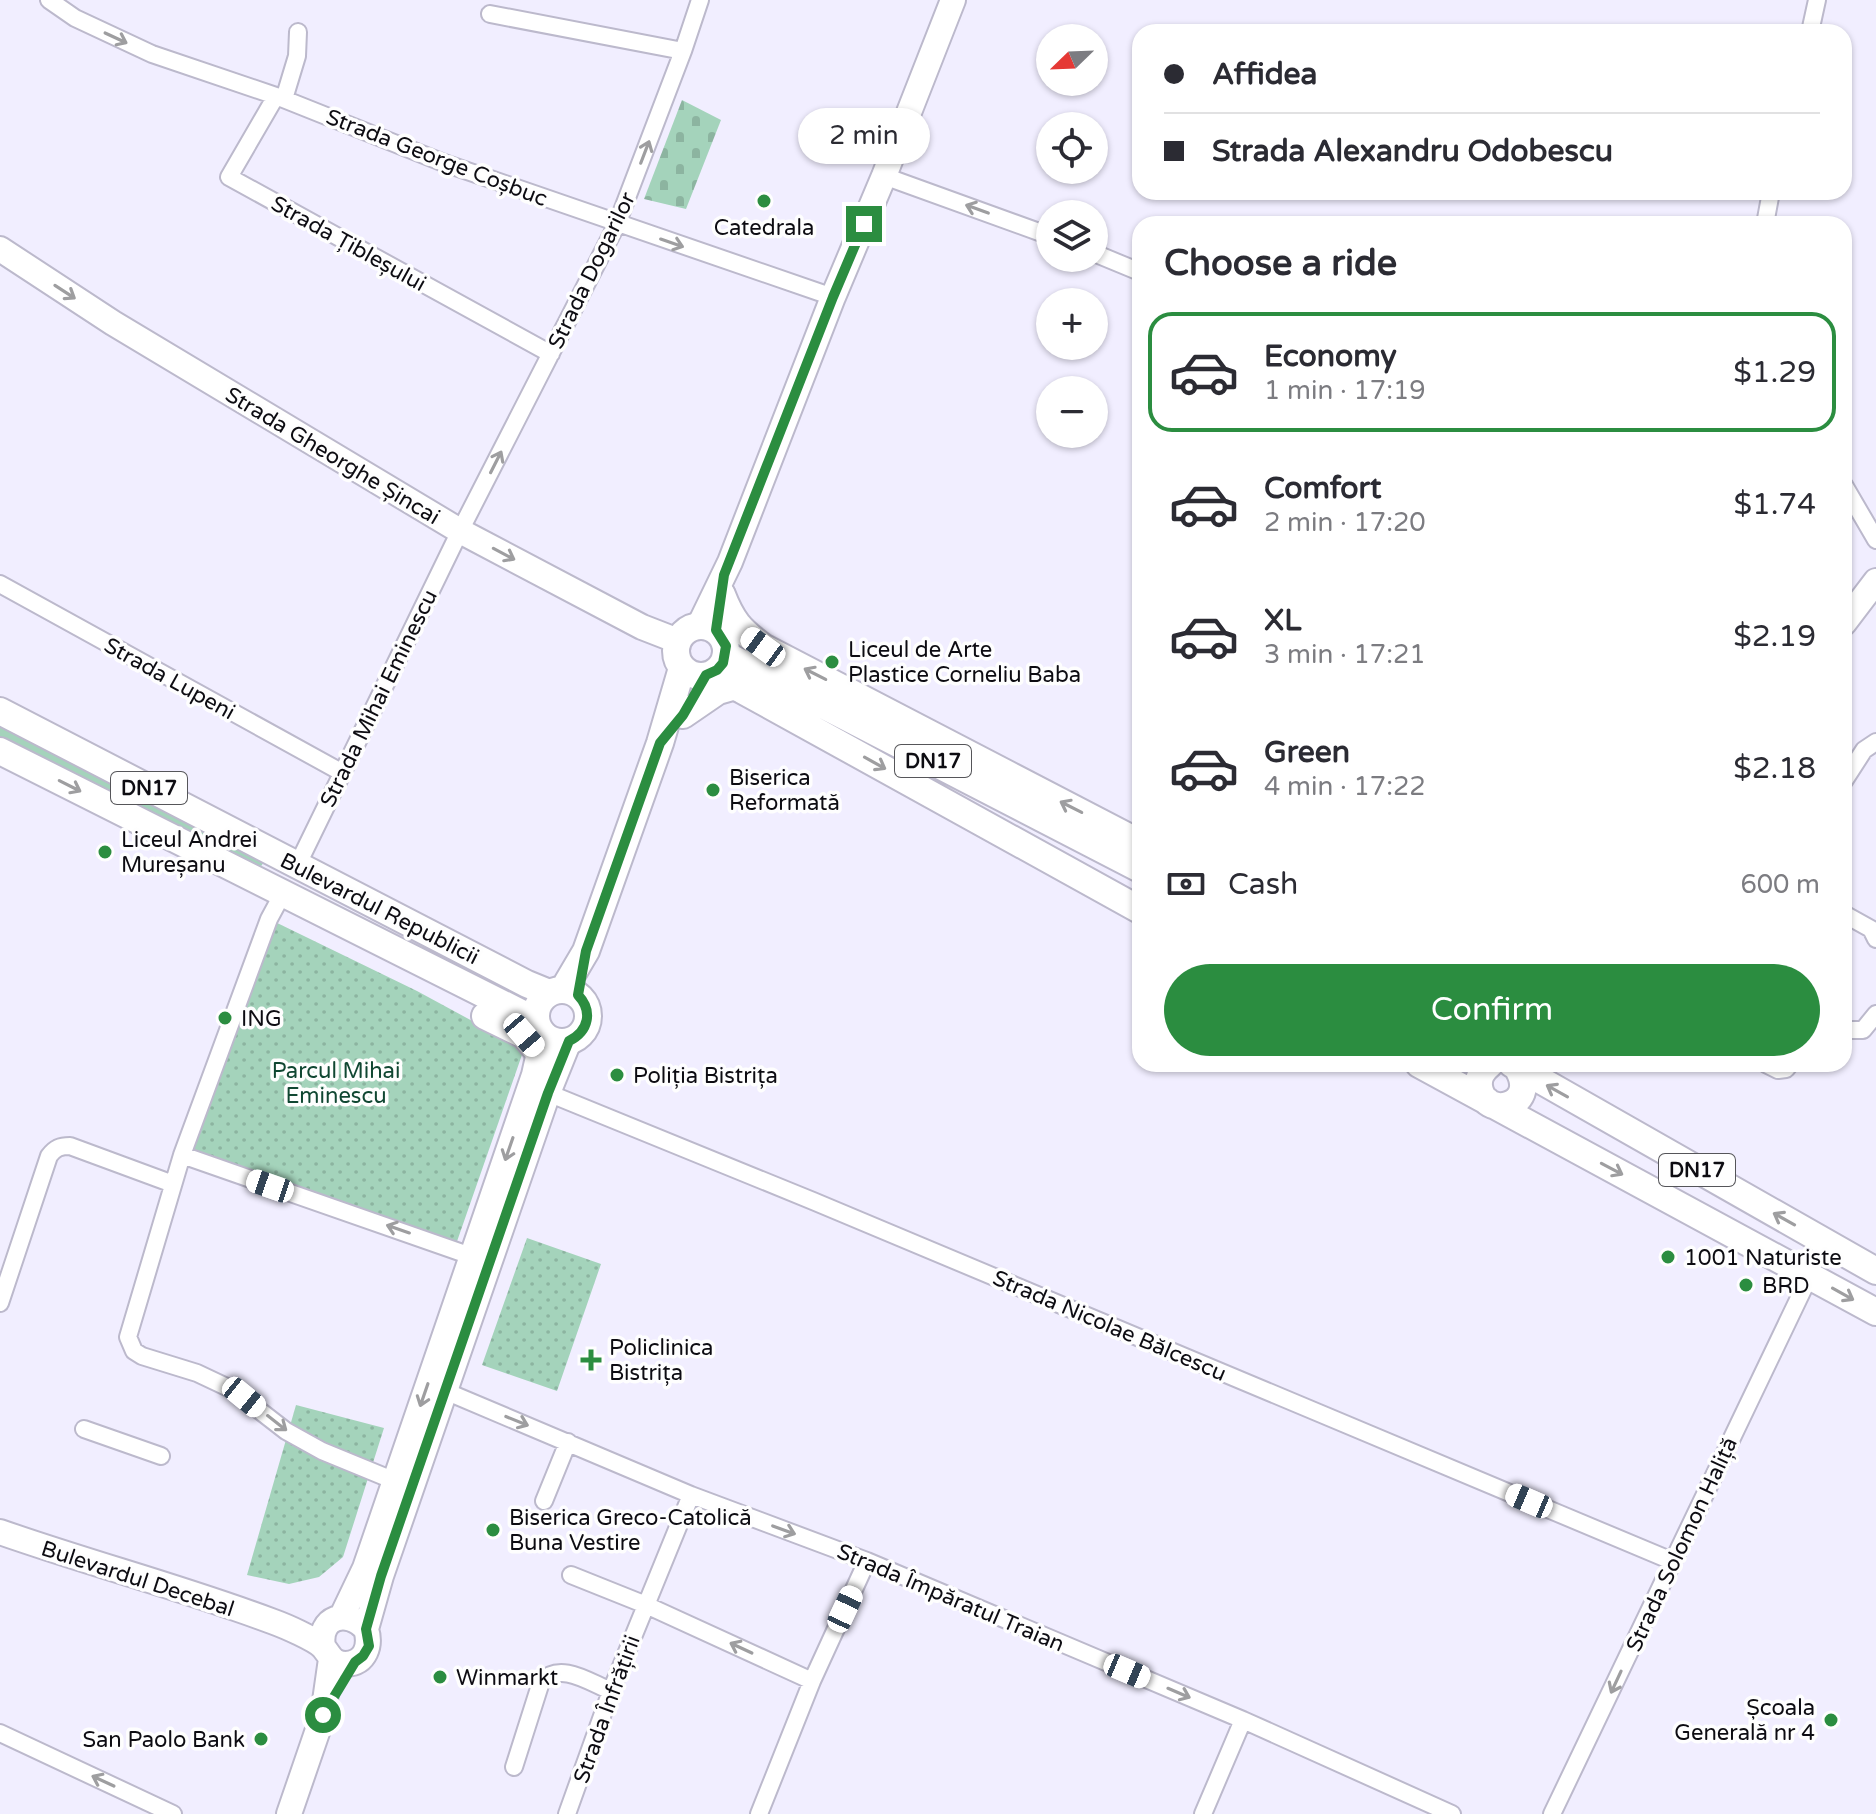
<!DOCTYPE html>
<html lang="en">
<head>
<meta charset="utf-8">
<style>
	:root { --surface:#fff; --page:#f7f7f7; --text:#2b2b33; --muted:#7c7c81; --line:#e1e1e2; --accent:#2b8d40 }
	body { margin:0; font-family:"Varela Round",sans-serif; background:var(--page); color:var(--text); height:100vh; display:flex; flex-direction:column; font-size:30px; white-space:nowrap }
	* { box-sizing:border-box; margin:0 }
	p { font-size:26px; color:var(--muted) }
	.icon { flex:none; width:44px; height:44px; fill:none; stroke:currentColor; stroke-width:2; stroke-linecap:round; stroke-linejoin:round }
	.map { position:relative; flex:1; overflow:hidden }
	.side { position:absolute; left:1132px; top:216px; width:720px; height:856px; display:flex; flex-direction:column; background:var(--surface); border-radius:24px; box-shadow:0 2px 6px #0004 }
	.side>* { flex:none }
	.guide { position:absolute; left:1132px; top:24px; width:720px; height:176px; border-radius:24px; box-shadow:0 2px 6px #0004; display:grid; align-content:center; height:176px; padding:0 32px; background:var(--surface) }
	.needle { width:52px; rotate:247deg }
	.tools { position:absolute; left:1036px; top:24px; display:grid; gap:16px }
	.tools a { display:grid; place-items:center; width:72px; height:72px; border-radius:50%; background:var(--surface); box-shadow:0 2px 6px #0004; font-size:40px }
	.end { position:absolute; width:36px; height:36px; margin:-18px; border:10px solid #2b8d40; background:#fff; box-shadow:0 0 0 4px #fff }
	.from { border-radius:50% }
	.bubble { position:absolute; height:56px; border-radius:28px; background:var(--surface); box-shadow:0 2px 6px #0004; font-size:26px; font-weight:600; line-height:56px; text-align:center }
	.car { position:absolute; width:24px; height:48px; margin:-24px -12px; border-radius:10px; box-shadow:0 0 6px 2px #0007; background:linear-gradient(#fff 24%,#345 0 40%,#fff 0 76%,#345 0 86%,#fff 0) }
	.guide b { display:flex; align-items:center; gap:28px; height:76px; font-size:30px }
	.guide b+b { border-top:2px solid var(--line) }
	.guide i { width:20px; height:20px; background:var(--text) }
	ul { padding:0; list-style:none }
	li { display:flex; align-items:center; gap:24px; height:120px; margin:0 16px 12px; padding:0 16px; border:4px solid transparent; border-radius:24px }
	li div { flex:1 }
	li b { display:block; font-size:30px }
	li em { font-style:normal; font-weight:600 }
	li.current { border-color:var(--accent) }
	li>.icon { width:72px; height:72px; stroke-width:1.5 }
	h2 { padding:0 32px; font-size:36px; line-height:96px }
	.pay { display:flex; align-items:center; gap:20px; height:88px; padding:0 32px; font-size:30px }
	.pay p { margin-inline-start:auto }
	.button { display:flex; gap:16px; margin-top:auto; padding:16px 32px }
	.button a { flex:1; height:92px; border-radius:48px; background:var(--accent); color:#fff; font-size:32px; font-weight:600; line-height:92px; text-align:center }
	.map>svg:first-child { display:block }
</style>
</head>
<body>
<div class="map">
<svg width="1876" height="1814" viewBox="0 0 1876 1814">
	<defs>
		<pattern id="cemetery-stones" width="16" height="16" patternUnits="userSpaceOnUse" patternTransform="scale(2)"><rect width="16" height="16" fill="#a4d3bb"/><path d="M2 7V4a2 2 0 0 1 4 0v3zM10 15v-3a2 2 0 0 1 4 0v3z" fill="#8cb4a0"/></pattern>
		<pattern id="park-dots" width="8" height="8" patternUnits="userSpaceOnUse" patternTransform="scale(2)"><rect width="8" height="8" fill="#a4d3bb"/><path d="M2 2h.1M6 6h.1" fill="none" stroke="#8cb4a0" stroke-width="1.8" stroke-linecap="round"/></pattern>
	</defs>
	<rect width="100%" height="100%" fill="#f1eeff"/>
	<path fill="#a4d3bb" d="M 0,724 L 266,859 L 257,872 L 0,744 Z"/>
	<path fill="url(#cemetery-stones)" d="M 682,100 L 721,120 L 686,209 L 644,199 Z"/>
	<path fill="url(#park-dots)" d="M 269,919 L 417,991 L 524,1049 L 454,1250 L 182,1155 Z
		M 527,1238 L 601,1264 L 557,1391 L 482,1365 Z
		M 296,1405 L 384,1428 L 343,1557 L 319,1577 L 289,1584 L 247,1575 Z"/>
	<g fill="none" stroke-linecap="round" stroke-linejoin="round">
		<g stroke="#bcb9cc" stroke-width="20">
			<path id="street" d="M 49,0 L 75,18 L 152,54 L 276,96 L 444,163 L 833,297
				M 490,14 L 683,51
				M 1810,32 L 1817,0
				M 276,96 L 229,177 L 551,354
				M 284,99 L 297,56 L 298,32
				M 884,176 L 1050,236
				M 1765,224 L 1771,192
				M 1094,253 L 1140,272
				M 1844,485 L 1876,540
				M 0,584 L 341,772
				M 1844,781 L 1864,750 L 1876,742
				M 297,866 L 460,531 L 617,224 L 683,51 L 700,0
				M 283,893 L 269,919 L 182,1155 L 128,1337 L 134,1351 L 142,1356 L 197,1373 L 233,1390 L 286,1431 L 322,1451 L 395,1481
				M 1844,914 L 1871,929 L 1876,939
				M 1844,1030 L 1863,1030 L 1876,1014
				M 1766,1064 L 1778,1070 L 1786,1069 L 1790,1064
				M 548,1093 L 813,1201 L 1672,1561
				M 182,1155 L 471,1256
				M 0,1303 L 49,1156 C 55,1148 60,1146 70,1146 L 173,1184
				M 445,1391 L 691,1495 L 867,1561 L 1243,1720 L 1452,1814
				M 84,1429 L 161,1456
				M 544,1501 L 568,1442
				M 571,1575 L 646,1605 L 812,1681
				M 0,1733 L 173,1814
				M 514,1767 L 541,1682 C 560,1661 589,1682 611,1691
				M 567,1814 L 611,1691 L 691,1495
				M 759,1814 L 812,1681 L 867,1561
				M 1203,1814 L 1243,1720
				M 1552,1814 L 1810,1275"/>
		</g>
		<g stroke="#bcb9cc" stroke-width="28">
			<path id="secondary" d="M 0,249 L 113,323 L 460,531 L 642,627 L 678,641
				M 1844,623 L 1876,581
				M 699,626 L 730,562 L 833,297 L 884,176 L 953,0
				M 716,630 L 722,593
				M 0,1532 C 91,1564 184,1588 274,1622 C 285,1626 315,1639 323,1647 C 330,1655 332,1664 346,1664 C 366,1663 371,1645 366,1629 C 347,1608 318,1617 323,1647
				M 342,1616 L 365,1568 L 534,1075 L 543,1035
				M 366,1629 L 381,1576 L 548,1093 L 569,1041
				M 289,1814 L 323,1715 L 331,1659"/>
		</g>
		<g stroke="#bcb9cc" stroke-width="30">
			<path id="primary" d="M 722,595 C 732,621 740,630 763,647 L 1140,843
				M676 651a25 25 0 1 1 50 0a25 25 0 1 1-50 0Z
				M 726,655 L 1140,869
				M 709,675 L 742,690 L 1140,910
				M 0,711 L 527,984 L 549,993
				M 683,715 L 718,691 L 732,687
				M 0,751 L 535,1020
				M536 1016a26 26 0 1 1 52 0a26 26 0 1 1-52 0Z
				M 563,990 L 586,951 L 660,743 L 682,668
				M 485,1016 L 524,1035 L 541,1055
				M 1419,1064 L 1487,1101
				M 1490,1064 C 1483,1070 1478,1076 1479,1086 C 1483,1121 1540,1107 1518,1069
				M 1512,1064 L 1876,1271
				M 1494,1105 L 1876,1312"/>
		</g>
		<use href="#street" stroke="#fff" stroke-width="16"/>
		<use href="#secondary" stroke="#fff" stroke-width="24"/>
		<use href="#primary" stroke="#fff" stroke-width="26"/>
	</g>
	<defs><path id="oneway-shaft" d="M-6 0H5M1.5-3L5.5 0L1.5 3" fill="none" stroke-width="1.6" stroke-linecap="round" stroke-linejoin="round" transform="scale(2)"/></defs>
	<g stroke="#9e9ea0">
		<use href="#oneway-shaft" transform="translate(116 38) rotate(25)"/>
		<use href="#oneway-shaft" transform="translate(645 152) rotate(-69)"/>
		<use href="#oneway-shaft" transform="translate(977 209) rotate(-160)"/>
		<use href="#oneway-shaft" transform="translate(672 243) rotate(19)"/>
		<use href="#oneway-shaft" transform="translate(65 292) rotate(33)"/>
		<use href="#oneway-shaft" transform="translate(496 462) rotate(-63)"/>
		<use href="#oneway-shaft" transform="translate(504 554) rotate(28)"/>
		<use href="#oneway-shaft" transform="translate(815 674) rotate(-153)"/>
		<use href="#oneway-shaft" transform="translate(875 763) rotate(29)"/>
		<use href="#oneway-shaft" transform="translate(70 786) rotate(27)"/>
		<use href="#oneway-shaft" transform="translate(1071 807) rotate(-153)"/>
		<use href="#oneway-shaft" transform="translate(1557 1091) rotate(-151)"/>
		<use href="#oneway-shaft" transform="translate(509 1149) rotate(109)"/>
		<use href="#oneway-shaft" transform="translate(1612 1169) rotate(28)"/>
		<use href="#oneway-shaft" transform="translate(1784 1219) rotate(-151)"/>
		<use href="#oneway-shaft" transform="translate(398 1229) rotate(-161)"/>
		<use href="#oneway-shaft" transform="translate(1843 1294) rotate(29)"/>
		<use href="#oneway-shaft" transform="translate(424 1395) rotate(109)"/>
		<use href="#oneway-shaft" transform="translate(517 1421) rotate(22)"/>
		<use href="#oneway-shaft" transform="translate(277 1423) rotate(38)"/>
		<use href="#oneway-shaft" transform="translate(784 1530) rotate(20)"/>
		<use href="#oneway-shaft" transform="translate(741 1648) rotate(-155)"/>
		<use href="#oneway-shaft" transform="translate(1616 1682) rotate(115)"/>
		<use href="#oneway-shaft" transform="translate(1179 1693) rotate(23)"/>
		<use href="#oneway-shaft" transform="translate(103 1781) rotate(-155)"/>
	</g>
	<g fill="none" stroke-linecap="round" stroke-linejoin="round">
		<path stroke="#2b8d40" stroke-width="10" d="M 323,1715 L 355,1662 L 363,1656 L 369,1646 L 366,1629 L 381,1576 L 548,1093 L 569,1041 C 589,1031 593,1011 578,995 L 586,951 L 660,743 L 683,715 L 706,675 L 717,670 L 723,663 L 726,646 L 716,630 L 724,575 L 833,297 L 864,224"/>
	</g>
	<g fill="#2b8d40" stroke="#fefefe" stroke-width="3">
		<circle cx="764" cy="201" r="8"/>
		<circle cx="832" cy="662" r="8"/>
		<circle cx="713" cy="790" r="8"/>
		<circle cx="105" cy="852" r="8"/>
		<circle cx="225" cy="1018" r="8"/>
		<circle cx="617" cy="1075" r="8"/>
		<circle cx="1668" cy="1257" r="8"/>
		<circle cx="1746" cy="1285" r="8"/>
		<path d="M587 1348h8v8h8v8h-8v8h-8v-8h-8v-8h8z"/>
		<circle cx="493" cy="1530" r="8"/>
		<circle cx="440" cy="1677" r="8"/>
		<circle cx="1831" cy="1720" r="8"/>
		<circle cx="261" cy="1739" r="8"/>
	</g>
	<g text-anchor="middle" stroke-width="7" stroke-linejoin="round" paint-order="stroke">
		<g fill="#fefefe" stroke="#555559" stroke-width="2">
			<rect x="895" y="745" width="76" height="32" rx="6"/>
			<rect x="111" y="772" width="76" height="32" rx="6"/>
			<rect x="1659" y="1154" width="76" height="32" rx="6"/>
		</g>
		<g font-size="20" font-weight="bold" fill="#0d0c12">
			<text x="933" y="768">DN17</text>
			<text x="149" y="795">DN17</text>
			<text x="1697" y="1177">DN17</text>
		</g>
		<g font-size="22" fill="#0d0c12" stroke="#fefefe">
			<text transform="translate(437 157) rotate(21)" y="8">Strada George Coșbuc</text>
			<text transform="translate(349 243) rotate(29)" y="8">Strada Țibleșului</text>
			<text transform="translate(591 270) rotate(-64)" y="8">Strada Dogarilor</text>
			<text transform="translate(333 455) rotate(31)" y="8">Strada Gheorghe Șincai</text>
			<text transform="translate(170 678) rotate(29)" y="8">Strada Lupeni</text>
			<text transform="translate(378 698) rotate(-64)" y="8">Strada Mihai Eminescu</text>
			<text transform="translate(380 908) rotate(27)" y="8">Bulevardul Republicii</text>
			<text transform="translate(1110 1325) rotate(23)" y="8">Strada Nicolae Bălcescu</text>
			<text transform="translate(1681 1544) rotate(-65)" y="8">Strada Solomon Haliță</text>
			<text transform="translate(138 1578) rotate(18)" y="8">Bulevardul Decebal</text>
			<text transform="translate(951 1597) rotate(23)" y="8">Strada Împăratul Traian</text>
			<text transform="translate(606 1709) rotate(-70)" y="8">Strada Înfrățirii</text>
		</g>
		<g font-size="22" fill="#0d0c12" stroke="#fefefe" text-anchor="start">
			<text x="764" y="235" text-anchor="middle">Catedrala</text>
			<text x="848" y="657">Liceul de Arte<tspan x="848" dy="25">Plastice Corneliu Baba</tspan></text>
			<text x="729" y="785">Biserica<tspan x="729" dy="25">Reformată</tspan></text>
			<text x="121" y="847">Liceul Andrei<tspan x="121" dy="25">Mureșanu</tspan></text>
			<text x="241" y="1026">ING</text>
			<text x="633" y="1083">Poliția Bistrița</text>
			<text x="1684" y="1265">1001 Naturiste</text>
			<text x="1762" y="1293">BRD</text>
			<text x="609" y="1355">Policlinica<tspan x="609" dy="25">Bistrița</tspan></text>
			<text x="509" y="1525">Biserica Greco-Catolică<tspan x="509" dy="25">Buna Vestire</tspan></text>
			<text x="456" y="1685">Winmarkt</text>
			<text x="1815" y="1715" text-anchor="end">Școala<tspan x="1815" dy="25">Generală nr 4</tspan></text>
			<text x="245" y="1747" text-anchor="end">San Paolo Bank</text>
		</g>
		<g font-size="22" fill="#104732" stroke="#fefefe">
			<text x="336" y="1078">Parcul Mihai<tspan x="336" dy="25">Eminescu</tspan></text>
		</g>
	</g>
</svg>
<div class="tools">
<a><svg class="needle" viewBox="-14 -14 28 28"><path d="M0-13l5 13h-10z" fill="#e53935"/><path d="M0 13l5-13h-10z" fill="#7c7c81"/></svg></a>
<a><svg class="icon" aria-label="locate" viewBox="0 0 24 24"><circle cx="12" cy="12" r="6"/><path d="M12 2v4M12 18v4M2 12h4M18 12h4"/></svg></a>
<a><svg class="icon" aria-label="layers" viewBox="0 0 24 24"><path d="M12 4l9 5-9 5-9-5zM3 14l9 5 9-5"/></svg></a>
<a>+</a>
<a>−</a>
</div>
<i class="end from" style="left:323px;top:1715px"></i>
<i class="end" style="left:864px;top:224px"></i>
<div class="bubble" style="left:798px;top:108px;width:132px">2 min</div>
<i class="car" style="left:763px;top:647px;rotate:306deg"></i>
<i class="car" style="left:524px;top:1035px;rotate:139deg"></i>
<i class="car" style="left:270px;top:1186px;rotate:289deg"></i>
<i class="car" style="left:244px;top:1397px;rotate:129deg"></i>
<i class="car" style="left:1529px;top:1501px;rotate:293deg"></i>
<i class="car" style="left:845px;top:1609px;rotate:25deg"></i>
<i class="car" style="left:1127px;top:1671px;rotate:113deg"></i>
<div class="guide">
<b><i class="from"></i>Affidea</b>
<b><i></i>Strada Alexandru Odobescu</b>
</div>
<section class="side">
<h2>Choose a ride</h2>
<ul>
<li class="current"><svg class="icon" aria-label="car" viewBox="0 0 24 24"><path d="M5 17H2v-5l4-1 3-4h7l3 4 3 1v5h-3M9 17h6M6 11h13"/><circle cx="7" cy="17" r="2"/><circle cx="17" cy="17" r="2"/></svg><div><b>Economy</b><p>1 min · 17:19</p></div><em>$1.29</em></li>
<li><svg class="icon" aria-label="car" viewBox="0 0 24 24"><path d="M5 17H2v-5l4-1 3-4h7l3 4 3 1v5h-3M9 17h6M6 11h13"/><circle cx="7" cy="17" r="2"/><circle cx="17" cy="17" r="2"/></svg><div><b>Comfort</b><p>2 min · 17:20</p></div><em>$1.74</em></li>
<li><svg class="icon" aria-label="car" viewBox="0 0 24 24"><path d="M5 17H2v-5l4-1 3-4h7l3 4 3 1v5h-3M9 17h6M6 11h13"/><circle cx="7" cy="17" r="2"/><circle cx="17" cy="17" r="2"/></svg><div><b>XL</b><p>3 min · 17:21</p></div><em>$2.19</em></li>
<li><svg class="icon" aria-label="car" viewBox="0 0 24 24"><path d="M5 17H2v-5l4-1 3-4h7l3 4 3 1v5h-3M9 17h6M6 11h13"/><circle cx="7" cy="17" r="2"/><circle cx="17" cy="17" r="2"/></svg><div><b>Green</b><p>4 min · 17:22</p></div><em>$2.18</em></li>
</ul>
<div class="pay"><svg class="icon" aria-label="cash" viewBox="0 0 24 24"><path d="M3 7h18v10H3z"/><circle cx="12" cy="12" r="2"/></svg>Cash<p>600 m</p></div>
<div class="button"><a>Confirm</a></div>
</section>
</div>
</body>
</html>
